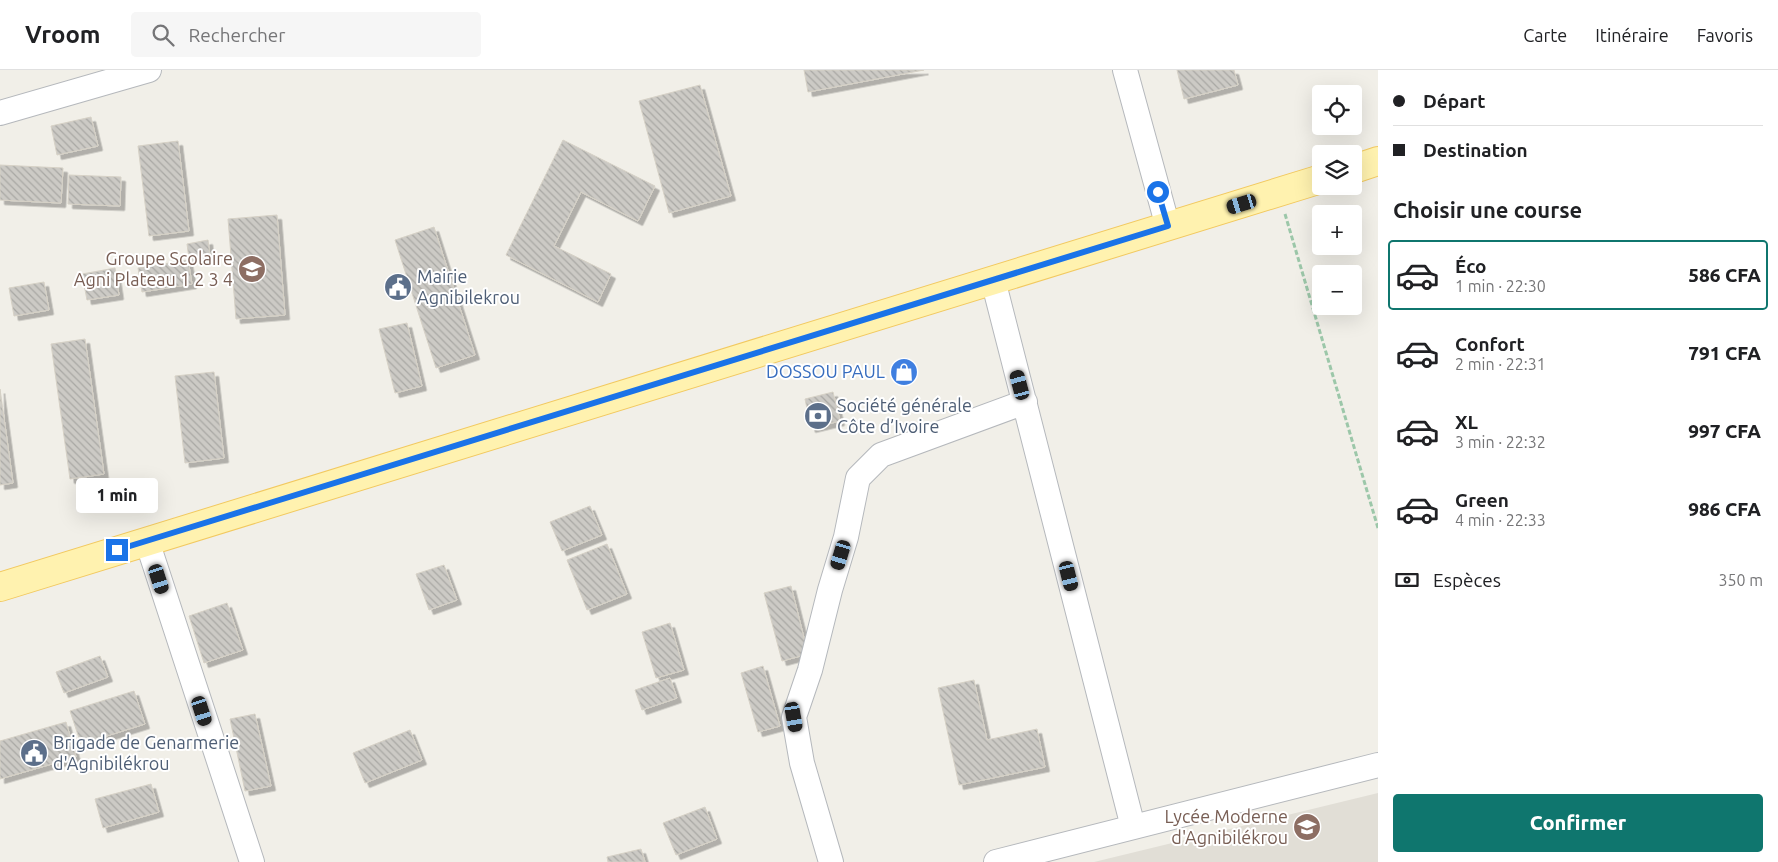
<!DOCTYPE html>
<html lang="fr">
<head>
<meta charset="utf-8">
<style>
	:root { --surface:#fff; --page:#f6f6f6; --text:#202124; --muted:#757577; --line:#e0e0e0; --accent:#0f766e }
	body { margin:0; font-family:Ubuntu,sans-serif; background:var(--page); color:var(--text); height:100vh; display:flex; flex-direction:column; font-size:19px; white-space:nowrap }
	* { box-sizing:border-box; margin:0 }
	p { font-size:16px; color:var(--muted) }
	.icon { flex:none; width:28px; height:28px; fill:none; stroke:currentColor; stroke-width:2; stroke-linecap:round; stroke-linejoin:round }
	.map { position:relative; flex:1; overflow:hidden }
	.sheet { display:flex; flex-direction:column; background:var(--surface); width:400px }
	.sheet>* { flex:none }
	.hud { display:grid; align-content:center; height:110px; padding:0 15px; background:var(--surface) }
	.buttons { position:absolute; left:1312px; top:15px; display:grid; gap:10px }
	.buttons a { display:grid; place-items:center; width:50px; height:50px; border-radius:5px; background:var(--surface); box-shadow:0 5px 20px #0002; font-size:25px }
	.end { position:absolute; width:22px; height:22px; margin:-11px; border:6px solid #1a73e8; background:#fff; box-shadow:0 0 0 2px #fff }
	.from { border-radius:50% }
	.bubble { position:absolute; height:35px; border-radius:5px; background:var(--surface); box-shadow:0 5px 20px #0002; font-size:16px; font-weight:800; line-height:35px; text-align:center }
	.car { position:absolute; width:15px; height:30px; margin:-15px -8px; border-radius:6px; box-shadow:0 0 4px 1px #0007; background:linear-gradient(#222 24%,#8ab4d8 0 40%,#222 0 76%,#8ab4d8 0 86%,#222 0) }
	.hud b { display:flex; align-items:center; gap:18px; height:48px; font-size:19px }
	.hud b+b { border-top:1px solid var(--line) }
	.hud i { width:12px; height:12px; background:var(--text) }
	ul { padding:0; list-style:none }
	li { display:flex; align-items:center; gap:15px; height:70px; margin:0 10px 8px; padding:0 5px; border:2px solid transparent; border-radius:5px }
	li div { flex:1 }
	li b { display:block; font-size:19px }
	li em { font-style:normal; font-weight:800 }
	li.selected { border-color:var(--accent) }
	li>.icon { width:45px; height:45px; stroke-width:1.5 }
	h2 { padding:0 15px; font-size:22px; line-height:60px }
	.pay { display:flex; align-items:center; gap:12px; height:55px; padding:0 15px; font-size:19px }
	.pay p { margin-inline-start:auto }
	.action { display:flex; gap:10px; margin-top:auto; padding:10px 15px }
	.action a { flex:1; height:58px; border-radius:5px; background:var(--accent); color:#fff; font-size:20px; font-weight:800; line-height:58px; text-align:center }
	header { display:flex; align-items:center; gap:30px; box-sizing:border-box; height:70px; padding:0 25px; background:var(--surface); border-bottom:1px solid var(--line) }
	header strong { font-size:24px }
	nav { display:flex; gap:28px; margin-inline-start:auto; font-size:18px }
	.search { width:350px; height:45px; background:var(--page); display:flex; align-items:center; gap:12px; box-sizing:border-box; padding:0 18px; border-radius:5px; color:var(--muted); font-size:19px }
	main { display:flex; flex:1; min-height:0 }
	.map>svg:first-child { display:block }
</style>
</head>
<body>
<header>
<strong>Vroom</strong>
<div class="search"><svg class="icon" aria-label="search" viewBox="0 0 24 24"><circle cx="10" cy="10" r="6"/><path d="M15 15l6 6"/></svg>Rechercher</div>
<nav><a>Carte</a><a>Itinéraire</a><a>Favoris</a></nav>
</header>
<main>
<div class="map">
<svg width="1378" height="792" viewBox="0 0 1378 792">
	<defs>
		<pattern id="building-back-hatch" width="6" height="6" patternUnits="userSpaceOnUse" patternTransform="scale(1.25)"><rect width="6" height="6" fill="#cccac5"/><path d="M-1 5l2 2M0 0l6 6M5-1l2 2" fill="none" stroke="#a9a8a4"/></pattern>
		<filter id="shadow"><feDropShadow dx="4.5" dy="4.5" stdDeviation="0" flood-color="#0004"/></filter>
	</defs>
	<rect width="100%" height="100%" fill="#f1efe8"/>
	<path fill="#e1ded6" d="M 1378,723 L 1378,792 L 1094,792 Z"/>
	<path fill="url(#building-back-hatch)" stroke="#d6d1c6" filter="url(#shadow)" d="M 804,0 L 924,0 L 808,22 Z
		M 1177,0 L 1234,0 L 1238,15 L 1184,29 Z
		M 700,15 L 731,126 L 669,143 L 639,31 Z
		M 91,47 L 98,76 L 57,85 L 51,56 Z
		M 563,70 L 655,116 L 638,151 L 581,122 L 554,176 L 611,204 L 598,232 L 506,185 Z
		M 178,71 L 189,161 L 149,166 L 138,76 Z
		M 0,95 L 63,98 L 61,133 L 0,130 Z
		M 69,105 L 121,107 L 120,136 L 68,134 Z
		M 277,145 L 285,245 L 236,249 L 228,149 Z
		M 434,157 L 475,285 L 436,298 L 395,170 Z
		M 208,170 L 210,186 L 189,189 L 187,174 Z
		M 188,190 L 192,214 L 142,222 L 138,198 Z
		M 115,198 L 119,225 L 87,230 L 82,204 Z
		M 44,212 L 49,240 L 14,246 L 9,218 Z
		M 407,253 L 422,316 L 395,323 L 379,259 Z
		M 85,269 L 104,404 L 70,409 L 51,274 Z
		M 214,302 L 224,388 L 185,393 L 175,306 Z
		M 0,319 L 13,413 L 0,415 Z
		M 833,322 L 840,351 L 811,358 L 805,329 Z
		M 590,436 L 602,465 L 562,481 L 550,452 Z
		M 607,474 L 627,524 L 587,540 L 567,490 Z
		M 444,495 L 457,530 L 429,540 L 416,504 Z
		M 791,516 L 808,584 L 782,591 L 764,523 Z
		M 227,533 L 243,580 L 204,593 L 189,546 Z
		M 670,553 L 684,600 L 656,608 L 642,562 Z
		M 100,586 L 108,607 L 64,623 L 56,602 Z
		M 763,596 L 780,656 L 758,662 L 741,603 Z
		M 670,608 L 677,628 L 642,640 L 635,620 Z
		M 974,610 L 987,670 L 1037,659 L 1045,697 L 959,715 L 938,618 Z
		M 134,621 L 145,654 L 81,674 L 70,641 Z
		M 255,644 L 271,716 L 245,721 L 230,649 Z
		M 66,652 L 76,687 L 0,709 L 0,671 Z
		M 410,660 L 422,690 L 365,713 L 353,683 Z
		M 151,714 L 159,742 L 103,758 L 95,729 Z
		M 705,737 L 717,769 L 676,785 L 663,753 Z
		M 641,779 L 645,792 L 608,792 L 607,787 Z"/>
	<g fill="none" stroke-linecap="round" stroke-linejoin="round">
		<g stroke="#b5b8bc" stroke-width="26">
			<path id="minor" d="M 1125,0 L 1168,157
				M 0,43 L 149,0
				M 993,210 L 1133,757
				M 147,471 L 252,792
				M 831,792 L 802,693 L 794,647 L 810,600 L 830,520 L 846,467 L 858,408 L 881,385 L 1025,332
				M 996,792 L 1378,695"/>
		</g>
		<g stroke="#f2c960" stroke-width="30">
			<path id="major" d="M 1354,99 L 1378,91
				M 0,517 L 1321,109"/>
		</g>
		<path stroke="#9cc7a9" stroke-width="3" stroke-dasharray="5 2.5" stroke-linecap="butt" d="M 1285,144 L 1378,458"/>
		<use href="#minor" stroke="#fff" stroke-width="24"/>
		<use href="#major" stroke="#fff2af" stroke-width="28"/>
	</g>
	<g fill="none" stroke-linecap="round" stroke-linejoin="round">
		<path stroke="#1a73e8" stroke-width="6" d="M 117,480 L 1168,156 L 1158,122"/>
	</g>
	<defs>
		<g id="school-disc" transform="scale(1.4375)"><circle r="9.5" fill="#8d6e63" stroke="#fff"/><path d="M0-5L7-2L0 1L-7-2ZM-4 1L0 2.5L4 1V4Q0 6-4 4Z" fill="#fff"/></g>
		<g id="civic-disc" transform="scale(1.4375)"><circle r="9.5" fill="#5c6f8a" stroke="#fff"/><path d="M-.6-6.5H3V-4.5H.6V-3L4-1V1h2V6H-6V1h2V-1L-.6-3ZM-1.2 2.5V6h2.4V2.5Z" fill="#fff"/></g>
		<g id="shop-disc" transform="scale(1.4375)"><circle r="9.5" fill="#3f7fe0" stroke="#fff"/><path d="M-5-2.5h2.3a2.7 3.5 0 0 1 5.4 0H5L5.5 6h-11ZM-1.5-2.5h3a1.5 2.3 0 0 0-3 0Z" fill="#fff"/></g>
		<g id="bank-disc" transform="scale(1.4375)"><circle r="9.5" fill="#5c6f8a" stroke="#fff"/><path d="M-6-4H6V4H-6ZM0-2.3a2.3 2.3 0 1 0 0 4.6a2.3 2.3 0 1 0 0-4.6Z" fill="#fff"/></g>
	</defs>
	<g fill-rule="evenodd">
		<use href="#school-disc" x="252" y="199"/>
		<use href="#civic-disc" x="398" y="217"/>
		<use href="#shop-disc" x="904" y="302"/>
		<use href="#bank-disc" x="818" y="346"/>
		<use href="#civic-disc" x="34" y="683"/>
		<use href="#school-disc" x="1307" y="757"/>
	</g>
	<g text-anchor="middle" stroke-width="4" stroke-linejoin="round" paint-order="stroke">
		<g font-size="18" fill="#785e54" stroke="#fff" text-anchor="end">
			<text x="233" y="195">Groupe Scolaire<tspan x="233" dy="21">Agni Plateau 1 2 3 4</tspan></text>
			<text x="1288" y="753">Lycée Moderne<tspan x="1288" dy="21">d'Agnibilékrou</tspan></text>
		</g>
		<g font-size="18" fill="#4e5e75" stroke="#fff" text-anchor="start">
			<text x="417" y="213">Mairie<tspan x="417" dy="21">Agnibilekrou</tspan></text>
			<text x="837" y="342">Société générale<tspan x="837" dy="21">Côte d’Ivoire</tspan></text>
			<text x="53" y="679">Brigade de Genarmerie<tspan x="53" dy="21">d'Agnibilékrou</tspan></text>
		</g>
		<g font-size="18" fill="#366cbe" stroke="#fff" text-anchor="end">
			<text x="885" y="308">DOSSOU PAUL</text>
		</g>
	</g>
</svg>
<div class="buttons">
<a><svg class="icon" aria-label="locate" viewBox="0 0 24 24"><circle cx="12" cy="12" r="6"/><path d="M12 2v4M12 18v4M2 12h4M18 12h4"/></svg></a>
<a><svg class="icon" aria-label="layers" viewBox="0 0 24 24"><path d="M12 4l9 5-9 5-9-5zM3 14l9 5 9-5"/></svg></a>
<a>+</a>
<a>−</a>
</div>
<i class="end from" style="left:1158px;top:122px"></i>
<i class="end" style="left:117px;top:480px"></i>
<div class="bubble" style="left:76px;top:408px;width:82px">1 min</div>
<i class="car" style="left:1242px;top:134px;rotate:253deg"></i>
<i class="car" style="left:1020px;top:315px;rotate:345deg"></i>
<i class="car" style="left:841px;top:485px;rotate:197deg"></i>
<i class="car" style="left:1069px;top:506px;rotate:166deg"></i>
<i class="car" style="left:159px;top:509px;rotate:162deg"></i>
<i class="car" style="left:202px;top:641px;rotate:162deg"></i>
<i class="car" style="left:794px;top:647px;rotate:170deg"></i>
</div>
<section class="sheet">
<div class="hud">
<b><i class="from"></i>Départ</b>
<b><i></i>Destination</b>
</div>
<h2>Choisir une course</h2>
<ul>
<li class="selected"><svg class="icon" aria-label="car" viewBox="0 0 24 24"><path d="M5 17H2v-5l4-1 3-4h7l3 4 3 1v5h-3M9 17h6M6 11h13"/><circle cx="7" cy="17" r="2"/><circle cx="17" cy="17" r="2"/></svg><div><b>Éco</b><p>1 min · 22:30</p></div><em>586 CFA</em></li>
<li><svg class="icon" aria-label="car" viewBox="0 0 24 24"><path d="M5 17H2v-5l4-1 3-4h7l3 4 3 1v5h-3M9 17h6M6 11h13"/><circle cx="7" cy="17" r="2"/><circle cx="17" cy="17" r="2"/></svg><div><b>Confort</b><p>2 min · 22:31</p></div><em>791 CFA</em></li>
<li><svg class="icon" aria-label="car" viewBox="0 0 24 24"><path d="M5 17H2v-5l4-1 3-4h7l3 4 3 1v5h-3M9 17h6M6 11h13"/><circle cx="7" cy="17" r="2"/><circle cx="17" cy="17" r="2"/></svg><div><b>XL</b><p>3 min · 22:32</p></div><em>997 CFA</em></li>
<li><svg class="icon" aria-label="car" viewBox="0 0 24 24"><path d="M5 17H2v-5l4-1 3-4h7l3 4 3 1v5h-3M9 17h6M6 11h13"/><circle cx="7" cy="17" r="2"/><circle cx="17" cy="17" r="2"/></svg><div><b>Green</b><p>4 min · 22:33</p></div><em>986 CFA</em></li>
</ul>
<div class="pay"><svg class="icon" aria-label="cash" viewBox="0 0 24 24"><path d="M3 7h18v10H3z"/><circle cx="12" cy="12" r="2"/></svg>Espèces<p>350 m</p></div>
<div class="action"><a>Confirmer</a></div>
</section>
</main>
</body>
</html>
